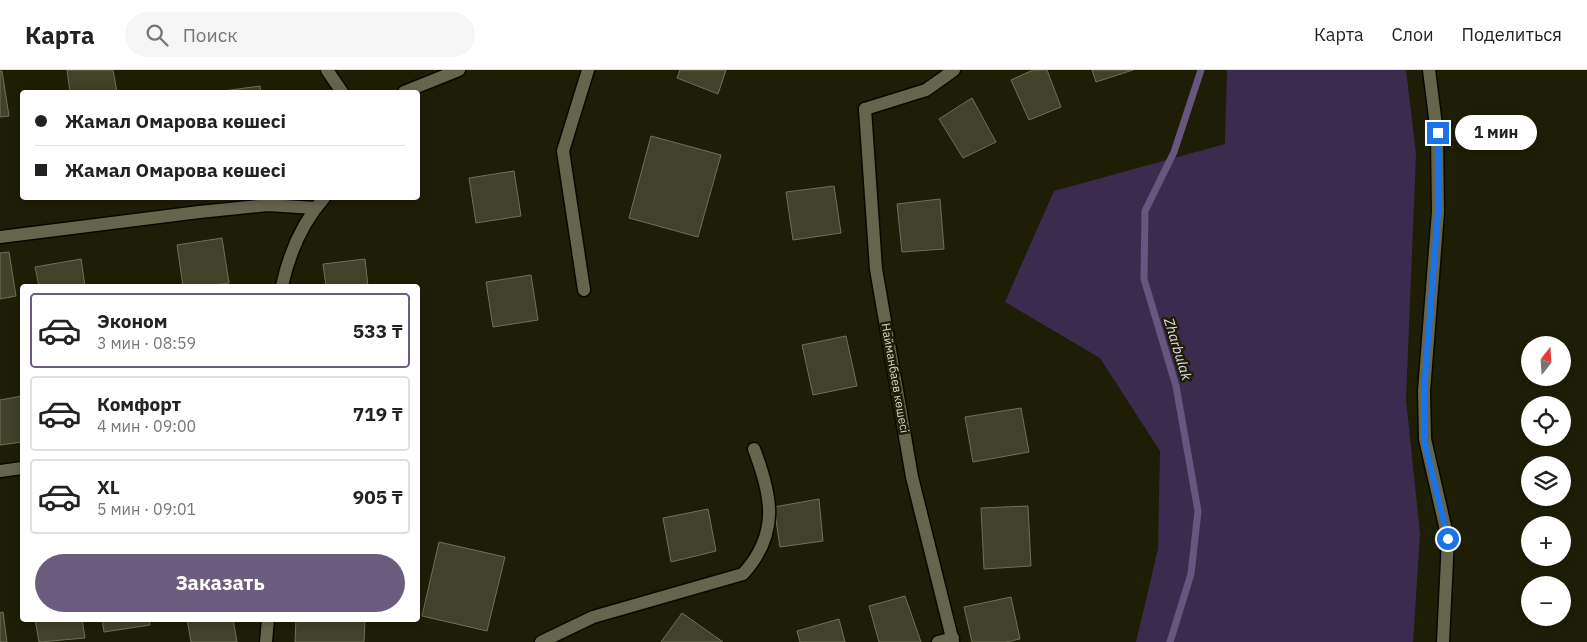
<!DOCTYPE html>
<html lang="ru">
<head>
<meta charset="utf-8">
<style>
	:root { --surface:#fff; --page:#f6f6f6; --text:#222; --muted:#767676; --line:#e0e0e0; --accent:#6c5d7f }
	body { margin:0; font-family:"IBM Plex Sans",sans-serif; background:var(--page); color:var(--text); height:100vh; display:flex; flex-direction:column; font-size:19px; white-space:nowrap }
	* { box-sizing:border-box; margin:0 }
	p { font-size:16px; color:var(--muted) }
	.icon { flex:none; width:28px; height:28px; fill:none; stroke:currentColor; stroke-width:2; stroke-linecap:round; stroke-linejoin:round }
	.map { position:relative; flex:1; overflow:hidden }
	.side { position:absolute; left:20px; top:214px; width:400px; height:338px; display:flex; flex-direction:column; background:var(--surface); border-radius:5px; box-shadow:0 2px 8px #0003 }
	.side>* { flex:none }
	.guide { position:absolute; left:20px; top:20px; width:400px; height:110px; border-radius:5px; box-shadow:0 2px 8px #0003; display:grid; align-content:center; height:110px; padding:0 15px; background:var(--surface) }
	.needle { width:32px; rotate:17deg }
	.buttons { position:absolute; left:1521px; top:266px; display:grid; gap:10px }
	.buttons a { display:grid; place-items:center; width:50px; height:50px; border-radius:50%; background:var(--surface); box-shadow:0 2px 8px #0003; font-size:25px }
	.end { position:absolute; width:22px; height:22px; margin:-11px; border:6px solid #1a73e8; background:#fff; box-shadow:0 0 0 2px #fff }
	.from { border-radius:50% }
	.bubble { position:absolute; height:35px; border-radius:18px; background:var(--surface); box-shadow:0 2px 8px #0003; font-size:16px; font-weight:700; line-height:35px; text-align:center }
	.guide b { display:flex; align-items:center; gap:18px; height:48px; font-size:19px }
	.guide b+b { border-top:1px solid var(--line) }
	.guide i { width:12px; height:12px; background:var(--text) }
	ul { padding:9px 0 0; list-style:none }
	li { display:flex; align-items:center; gap:15px; height:75px; margin:0 10px 8px; padding:0 5px; border:2px solid var(--line); border-radius:5px }
	li div { flex:1 }
	li b { display:block; font-size:19px }
	li em { font-style:normal; font-weight:700 }
	li.active { border-color:var(--accent) }
	li>.icon { width:45px; height:45px; stroke-width:1.5 }
	.primary-button { display:flex; gap:10px; margin-top:auto; padding:10px 15px }
	.primary-button a { flex:1; height:58px; border-radius:30px; background:var(--accent); color:#fff; font-size:20px; font-weight:700; line-height:58px; text-align:center }
	header { display:flex; align-items:center; gap:30px; box-sizing:border-box; height:70px; padding:0 25px; background:var(--surface); border-bottom:1px solid var(--line) }
	header strong { font-size:24px }
	nav { display:flex; gap:28px; margin-inline-start:auto; font-size:18px }
	.search { width:350px; height:45px; background:var(--page); display:flex; align-items:center; gap:12px; box-sizing:border-box; padding:0 18px; border-radius:28px; color:var(--muted); font-size:19px }
	.map>svg:first-child { display:block }
</style>
</head>
<body>
<header>
<strong>Карта</strong>
<div class="search"><svg class="icon" aria-label="search" viewBox="0 0 24 24"><circle cx="10" cy="10" r="6"/><path d="M15 15l6 6"/></svg>Поиск</div>
<nav><a>Карта</a><a>Слои</a><a>Поделиться</a></nav>
</header>
<div class="map">
<svg width="1587" height="572" viewBox="0 0 1587 572">
	<rect width="100%" height="100%" fill="#1e1e06"/>
	<path fill="#3b2c4f" d="M 1227,0 L 1406,0 L 1416,84 L 1406,329 L 1420,464 L 1413,572 L 1136,572 L 1158,479 L 1160,381 L 1100,288 L 1005,232 L 1054,121 L 1225,74 Z"/>
	<g fill="none" stroke-linecap="round" stroke-linejoin="round">
		<path stroke="#67567f" stroke-width="7" d="M 1170,572 L 1191,504 L 1198,441 L 1176,316 L 1144,209 L 1145,141 L 1174,82 L 1201,0"/>
	</g>
	<path fill="#42422a" stroke="#6f7055" d="M 67,0 L 113,0 L 117,22 L 70,22 Z
		M 680,0 L 726,0 L 718,24 L 677,8 Z
		M 1033,0 L 1047,0 L 1061,37 L 1029,50 L 1011,10 Z
		M 1092,0 L 1133,0 L 1096,12 Z
		M 0,1 L 2,1 L 9,46 L 0,47 Z
		M 260,16 L 261,22 L 216,22 Z
		M 972,28 L 996,72 L 963,88 L 939,49 Z
		M 651,66 L 721,85 L 698,167 L 629,148 Z
		M 514,101 L 521,146 L 476,153 L 469,108 Z
		M 834,116 L 841,163 L 793,170 L 786,122 Z
		M 940,129 L 944,179 L 902,182 L 897,134 Z
		M 222,168 L 229,213 L 208,216 L 183,216 L 177,175 Z
		M 9,182 L 16,226 L 0,229 L 0,183 Z
		M 81,189 L 85,216 L 39,216 L 35,197 Z
		M 365,189 L 368,216 L 326,216 L 323,194 Z
		M 531,205 L 538,250 L 493,257 L 486,212 Z
		M 846,266 L 857,316 L 813,325 L 802,275 Z
		M 22,326 L 22,372 L 0,375 L 0,330 Z
		M 1021,338 L 1029,382 L 973,392 L 965,347 Z
		M 819,429 L 823,471 L 780,477 L 774,437 Z
		M 1028,436 L 1031,496 L 984,499 L 981,438 Z
		M 708,439 L 716,481 L 671,492 L 663,448 Z
		M 439,472 L 505,487 L 487,561 L 422,546 Z
		M 905,526 L 921,572 L 879,572 L 869,536 Z
		M 1011,527 L 1020,569 L 1006,572 L 972,572 L 964,537 Z
		M 3,542 L 7,572 L 0,572 L 0,543 Z
		M 682,543 L 723,572 L 661,572 Z
		M 35,549 L 82,549 L 85,568 L 39,572 Z
		M 102,549 L 149,549 L 150,555 L 104,562 Z
		M 187,549 L 233,549 L 237,572 L 191,572 Z
		M 296,549 L 365,549 L 364,572 L 295,572 Z
		M 839,549 L 845,572 L 800,572 L 797,561 Z"/>
	<g fill="none" stroke-linecap="round" stroke-linejoin="round">
		<g stroke="#090800" stroke-width="15">
			<path id="lane" d="M 865,39 L 926,20 L 954,0
				M 584,220 L 563,81 L 588,0"/>
		</g>
		<g stroke="#090800" stroke-width="15">
			<path id="street" d="M 327,0 L 342,22
				M 1429,0 L 1437,63 L 1438,142 L 1424,321 L 1425,369 L 1448,469 L 1443,572
				M 404,22 L 459,0
				M 865,39 L 876,199 L 912,407 L 953,572
				M 0,167 L 199,142 L 268,135 L 315,138
				M 282,216 C 289,184 302,153 324,128
				M 0,401 L 22,398
				M 266,572 L 268,549
				M 541,572 L 593,547 L 743,504 C 780,463 772,426 754,379
				M 938,572 L 953,568"/>
		</g>
		<use href="#lane" stroke="#65654b" stroke-width="12"/>
		<use href="#street" stroke="#65654b" stroke-width="12"/>
	</g>
	<g fill="none" stroke-linecap="round" stroke-linejoin="round">
		<path stroke="#1a73e8" stroke-width="6" d="M 1438,63 L 1438,142 L 1424,321 L 1424,369 L 1448,469"/>
	</g>
	<g text-anchor="middle" stroke-width="5" stroke-linejoin="round" paint-order="stroke">
		<g font-size="12" fill="#d5d5c7" stroke="#1e1e06">
			<text transform="translate(895 308) rotate(80)" y="4">Найманбаев көшесі</text>
		</g>
		<g font-size="14" font-style="italic" fill="#e6dbf7" stroke="#1e1e06">
			<text transform="translate(1178 279) rotate(73)" y="5">Zharbulak</text>
		</g>
	</g>
</svg>
<div class="buttons">
<a><svg class="needle" viewBox="-14 -14 28 28"><path d="M0-13l5 13h-10z" fill="#e53935"/><path d="M0 13l5-13h-10z" fill="#767676"/></svg></a>
<a><svg class="icon" aria-label="locate" viewBox="0 0 24 24"><circle cx="12" cy="12" r="6"/><path d="M12 2v4M12 18v4M2 12h4M18 12h4"/></svg></a>
<a><svg class="icon" aria-label="layers" viewBox="0 0 24 24"><path d="M12 4l9 5-9 5-9-5zM3 14l9 5 9-5"/></svg></a>
<a>+</a>
<a>−</a>
</div>
<i class="end from" style="left:1448px;top:469px"></i>
<i class="end" style="left:1438px;top:63px"></i>
<div class="bubble" style="left:1455px;top:45px;width:82px">1 мин</div>
<div class="guide">
<b><i class="from"></i>Жамал Омарова көшесі</b>
<b><i></i>Жамал Омарова көшесі</b>
</div>
<section class="side">
<ul>
<li class="active"><svg class="icon" aria-label="car" viewBox="0 0 24 24"><path d="M5 17H2v-5l4-1 3-4h7l3 4 3 1v5h-3M9 17h6M6 11h13"/><circle cx="7" cy="17" r="2"/><circle cx="17" cy="17" r="2"/></svg><div><b>Эконом</b><p>3 мин · 08:59</p></div><em>533 ₸</em></li>
<li><svg class="icon" aria-label="car" viewBox="0 0 24 24"><path d="M5 17H2v-5l4-1 3-4h7l3 4 3 1v5h-3M9 17h6M6 11h13"/><circle cx="7" cy="17" r="2"/><circle cx="17" cy="17" r="2"/></svg><div><b>Комфорт</b><p>4 мин · 09:00</p></div><em>719 ₸</em></li>
<li><svg class="icon" aria-label="car" viewBox="0 0 24 24"><path d="M5 17H2v-5l4-1 3-4h7l3 4 3 1v5h-3M9 17h6M6 11h13"/><circle cx="7" cy="17" r="2"/><circle cx="17" cy="17" r="2"/></svg><div><b>XL</b><p>5 мин · 09:01</p></div><em>905 ₸</em></li>
</ul>
<div class="primary-button"><a>Заказать</a></div>
</section>
</div>
</body>
</html>
